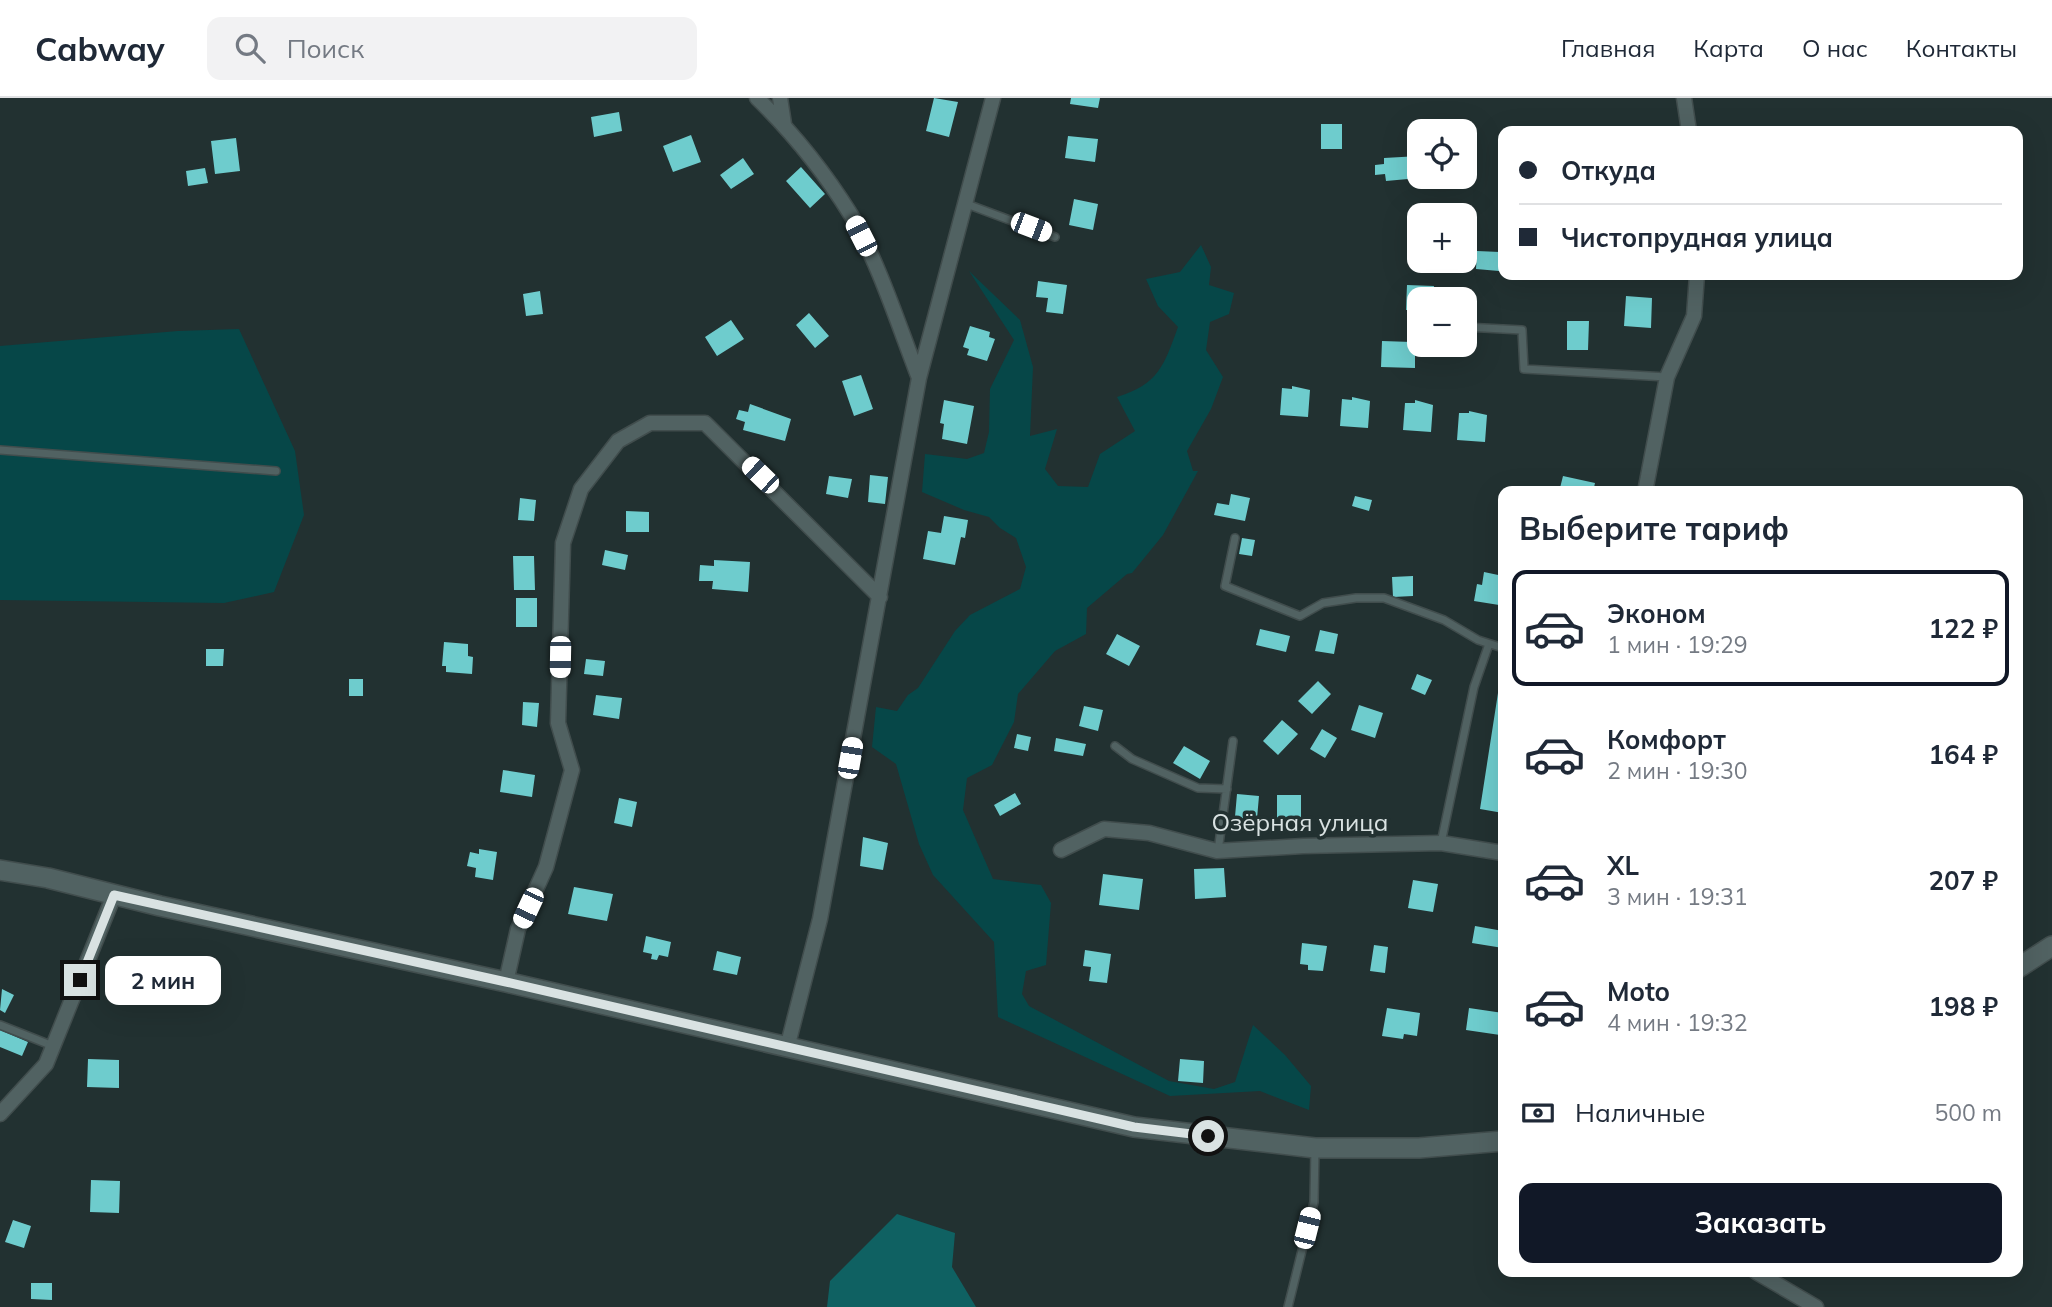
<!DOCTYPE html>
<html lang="ru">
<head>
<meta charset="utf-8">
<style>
	:root { --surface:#fff; --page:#f2f2f3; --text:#1f2937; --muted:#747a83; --line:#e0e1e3; --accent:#111827 }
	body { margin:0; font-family:Mulish,sans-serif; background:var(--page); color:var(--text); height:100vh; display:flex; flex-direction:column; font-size:26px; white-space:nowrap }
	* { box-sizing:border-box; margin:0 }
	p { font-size:23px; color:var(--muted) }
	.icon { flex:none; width:38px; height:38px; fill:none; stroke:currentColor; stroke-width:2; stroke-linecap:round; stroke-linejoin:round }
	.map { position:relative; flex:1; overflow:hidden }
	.sheet { position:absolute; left:1498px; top:388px; width:525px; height:791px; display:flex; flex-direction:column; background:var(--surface); border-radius:14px; box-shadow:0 7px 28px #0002 }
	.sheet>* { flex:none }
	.guide { position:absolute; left:1498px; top:28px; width:525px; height:154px; border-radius:14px; box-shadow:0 7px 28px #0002; display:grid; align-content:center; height:154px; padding:0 21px; background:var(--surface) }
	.controls { position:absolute; left:1407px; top:21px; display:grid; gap:14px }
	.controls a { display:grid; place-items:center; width:70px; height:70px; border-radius:14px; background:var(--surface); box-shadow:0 7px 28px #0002; font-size:35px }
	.end { position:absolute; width:32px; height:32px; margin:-16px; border:9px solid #d9e2e2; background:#111; box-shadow:0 0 0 4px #111 }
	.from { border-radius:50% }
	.bubble { position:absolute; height:49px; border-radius:14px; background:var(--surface); box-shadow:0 7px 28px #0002; font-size:23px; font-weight:700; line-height:49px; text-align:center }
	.car { position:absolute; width:21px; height:42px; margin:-21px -10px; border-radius:9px; box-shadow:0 0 5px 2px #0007; background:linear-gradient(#fff 24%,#345 0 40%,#fff 0 76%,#345 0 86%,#fff 0) }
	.guide b { display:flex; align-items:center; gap:24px; height:66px; font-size:26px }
	.guide b+b { border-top:2px solid var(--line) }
	.guide i { width:18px; height:18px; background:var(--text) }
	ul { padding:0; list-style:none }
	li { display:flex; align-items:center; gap:21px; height:116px; margin:0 14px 10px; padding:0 7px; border:4px solid transparent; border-radius:14px }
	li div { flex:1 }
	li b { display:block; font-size:26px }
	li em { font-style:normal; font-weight:700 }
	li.current { border-color:var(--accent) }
	li>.icon { width:63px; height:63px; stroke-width:1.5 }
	h2 { padding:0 21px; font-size:32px; line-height:84px }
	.pay { display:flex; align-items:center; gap:18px; height:77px; padding:0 21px; font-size:26px }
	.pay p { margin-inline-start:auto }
	.cta { display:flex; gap:14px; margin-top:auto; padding:14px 21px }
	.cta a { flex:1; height:80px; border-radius:14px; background:var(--accent); color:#fff; font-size:28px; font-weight:700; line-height:80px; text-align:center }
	header { display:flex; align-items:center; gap:42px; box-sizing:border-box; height:98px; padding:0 35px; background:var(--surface); border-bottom:2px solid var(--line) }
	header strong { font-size:33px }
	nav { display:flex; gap:38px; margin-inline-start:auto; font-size:24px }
	.search { width:490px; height:63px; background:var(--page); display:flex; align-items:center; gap:18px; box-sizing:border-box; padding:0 24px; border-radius:14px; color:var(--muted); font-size:26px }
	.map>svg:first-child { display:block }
</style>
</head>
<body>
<header>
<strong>Cabway</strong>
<div class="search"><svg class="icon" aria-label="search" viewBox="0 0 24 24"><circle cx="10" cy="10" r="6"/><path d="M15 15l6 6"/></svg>Поиск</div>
<nav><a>Главная</a><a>Карта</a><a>О нас</a><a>Контакты</a></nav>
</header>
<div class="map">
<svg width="2052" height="1209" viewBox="0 0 2052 1209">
	<rect width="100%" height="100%" fill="#223131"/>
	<path fill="#064748" d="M 1201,147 L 1211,169 L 1209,187 L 1234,195 L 1229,216 L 1210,224 L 1206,252 L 1223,279 L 1211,311 L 1187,353 L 1193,373 L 1198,373 L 1163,437 L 1132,475 L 1127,476 L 1087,510 L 1086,536 L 1055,553 L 1018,596 L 1014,624 L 992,667 L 967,680 L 963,712 L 993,781 L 1041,787 L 1051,805 L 1046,867 L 1026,873 L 1022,896 L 1029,908 L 1169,983 L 1214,991 L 1235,984 L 1253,927 L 1285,957 L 1311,988 L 1309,1012 L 1260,993 L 1170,998 L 998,919 L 994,844 L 933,777 L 919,746 L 896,666 L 872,649 L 876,609 L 897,613 L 908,597 L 918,590 L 955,533 L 970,517 L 1020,491 L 1026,469 L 1016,440 L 1000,430 L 989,419 L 964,412 L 922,394 L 925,356 L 967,361 L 984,355 L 989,334 L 990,291 L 1014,242 L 969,173 L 1020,222 L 1033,269 L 1030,338 L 1057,331 L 1045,371 L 1058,388 L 1088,389 L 1100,356 L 1135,333 L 1117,299 C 1159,286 1164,267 1178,229 L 1158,208 L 1146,181 L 1180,174 Z
		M 239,231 L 295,353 L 304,417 L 274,494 L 224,505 L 0,502 L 0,248 L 178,233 Z"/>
	<path fill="#0f6162" d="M 897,1116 L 955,1135 L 952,1169 L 976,1209 L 827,1209 L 830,1183 Z"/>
	<path fill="#6ecccd" d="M 934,0 L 958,4 L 949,39 L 926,33 Z
		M 1071,0 L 1100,0 L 1098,10 L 1070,6 Z
		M 619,14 L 622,33 L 594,39 L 591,19 Z
		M 1321,26 L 1342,26 L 1342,51 L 1321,51 Z
		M 691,37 L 701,64 L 673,74 L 663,48 Z
		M 1068,38 L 1098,41 L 1095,64 L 1065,60 Z
		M 236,40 L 240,73 L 215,76 L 211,43 Z
		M 1419,58 L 1419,80 L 1386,83 L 1385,76 L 1375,77 L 1375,67 L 1384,66 L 1384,60 Z
		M 743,60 L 754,76 L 731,91 L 720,77 Z
		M 801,69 L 825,96 L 810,110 L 786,83 Z
		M 205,70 L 208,85 L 188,88 L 186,73 Z
		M 1074,101 L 1098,106 L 1093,132 L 1069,127 Z
		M 1477,153 L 1500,154 L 1499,173 L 1476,171 Z
		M 1038,183 L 1067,187 L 1063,216 L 1046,214 L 1048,200 L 1036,199 Z
		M 1407,187 L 1434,188 L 1433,201 L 1419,201 L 1419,212 L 1406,212 Z
		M 540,193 L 543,216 L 526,218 L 523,196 Z
		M 1626,198 L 1652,200 L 1651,230 L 1624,228 Z
		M 809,215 L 829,238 L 815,250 L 796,227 Z
		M 731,222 L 744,241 L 717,258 L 705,239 Z
		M 1567,223 L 1589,223 L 1588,252 L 1567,252 Z
		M 970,228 L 990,234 L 989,239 L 995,241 L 987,263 L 967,257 L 969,251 L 963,249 Z
		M 1382,243 L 1412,244 L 1411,254 L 1415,254 L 1415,270 L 1381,269 Z
		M 861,277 L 873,311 L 854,318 L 842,283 Z
		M 1292,288 L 1310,292 L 1308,319 L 1280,317 L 1282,290 L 1292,291 Z
		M 1352,299 L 1370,303 L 1368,330 L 1340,328 L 1342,301 L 1352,302 Z
		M 944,302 L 974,308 L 967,346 L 942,341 L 944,326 L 940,325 Z
		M 1415,302 L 1433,307 L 1431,334 L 1403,332 L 1405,305 L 1415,305 Z
		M 750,306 L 791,321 L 785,343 L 743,332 L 745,324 L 736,321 L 739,312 L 748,314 Z
		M 1469,313 L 1487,317 L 1485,344 L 1457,342 L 1459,315 L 1469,315 Z
		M 870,377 L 888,379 L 885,406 L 868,404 Z
		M 829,378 L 852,381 L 848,400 L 826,396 Z
		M 1563,378 L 1595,385 L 1593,394 L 1559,394 Z
		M 1231,396 L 1250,400 L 1245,423 L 1214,417 L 1217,405 L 1229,407 Z
		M 1355,398 L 1372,402 L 1369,413 L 1352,408 Z
		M 520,400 L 536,402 L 534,423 L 518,422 Z
		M 626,413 L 649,414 L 649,434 L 626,434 Z
		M 944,418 L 968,422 L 965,440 L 961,439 L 955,467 L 923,461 L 928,433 L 941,435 Z
		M 1242,440 L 1255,442 L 1252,458 L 1239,456 Z
		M 605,452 L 628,457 L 625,472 L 602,467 Z
		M 513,458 L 534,458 L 535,492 L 514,492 Z
		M 714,462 L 750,464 L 748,494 L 712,491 L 713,483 L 699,483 L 700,467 L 714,468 Z
		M 1484,474 L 1503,478 L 1499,507 L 1474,503 L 1477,486 L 1482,487 Z
		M 1413,478 L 1413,498 L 1393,499 L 1392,479 Z
		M 516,500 L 537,500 L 537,529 L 516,529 Z
		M 1260,531 L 1290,538 L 1286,554 L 1256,547 Z
		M 1320,532 L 1338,536 L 1334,556 L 1315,553 Z
		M 1117,536 L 1140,548 L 1129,568 L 1106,556 Z
		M 444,544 L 468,546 L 468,558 L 473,559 L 472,576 L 446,574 L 446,568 L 442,568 Z
		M 206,551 L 224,551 L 223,568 L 206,568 Z
		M 586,561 L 605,563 L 603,578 L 584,576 Z
		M 1417,576 L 1432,582 L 1425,597 L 1411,591 Z
		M 349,581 L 363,581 L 363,598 L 349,598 Z
		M 1318,583 L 1331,596 L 1312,616 L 1298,603 Z
		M 1498,595 L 1503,595 L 1503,715 L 1480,711 Z
		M 596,597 L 622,600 L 619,621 L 593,617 Z
		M 523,604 L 539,605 L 537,629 L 522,627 Z
		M 1359,607 L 1383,615 L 1375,640 L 1351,632 Z
		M 1084,608 L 1103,612 L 1098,633 L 1079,628 Z
		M 1282,622 L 1298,636 L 1278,657 L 1263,643 Z
		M 1322,631 L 1337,640 L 1325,660 L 1310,651 Z
		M 1017,636 L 1031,639 L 1028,653 L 1014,650 Z
		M 1056,640 L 1086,646 L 1083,658 L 1054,653 Z
		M 1184,648 L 1210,663 L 1200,681 L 1173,665 Z
		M 503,672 L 535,677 L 532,699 L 500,694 Z
		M 1015,695 L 1021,706 L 1000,718 L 994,707 Z
		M 1237,696 L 1259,698 L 1256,732 L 1234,730 Z
		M 1277,697 L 1301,697 L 1301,726 L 1277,726 Z
		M 619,700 L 637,704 L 632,729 L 614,725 Z
		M 863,739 L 888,745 L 883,772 L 860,768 Z
		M 479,751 L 497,754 L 493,782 L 475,779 L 476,770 L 467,768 L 470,754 L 479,756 Z
		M 1224,770 L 1226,799 L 1195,801 L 1194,771 Z
		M 1103,776 L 1143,781 L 1139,812 L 1099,807 Z
		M 1413,782 L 1438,786 L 1433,814 L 1408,810 Z
		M 574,789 L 613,796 L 607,823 L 568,816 Z
		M 1475,828 L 1503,833 L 1503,850 L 1472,845 Z
		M 646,838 L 671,844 L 668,859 L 659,857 L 657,862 L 651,861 L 652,856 L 643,854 Z
		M 1302,845 L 1327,848 L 1323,873 L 1308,872 L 1308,867 L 1300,866 Z
		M 1374,847 L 1388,849 L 1385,875 L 1370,873 Z
		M 1085,852 L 1111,856 L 1107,885 L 1089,883 L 1091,869 L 1083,868 Z
		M 717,853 L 741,859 L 737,877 L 713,872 Z
		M 2,891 L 14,897 L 5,915 L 0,912 Z
		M 1387,910 L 1420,915 L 1417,938 L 1404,936 L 1403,941 L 1382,938 Z
		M 1469,910 L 1503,915 L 1500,937 L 1466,932 Z
		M 0,932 L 28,944 L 22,958 L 0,949 Z
		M 88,961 L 119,962 L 119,990 L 87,989 Z
		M 1180,961 L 1204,963 L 1203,985 L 1178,983 Z
		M 91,1082 L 120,1083 L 119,1115 L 90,1114 Z
		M 13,1122 L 31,1128 L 24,1150 L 5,1144 Z
		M 31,1185 L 52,1185 L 52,1202 L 31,1201 Z"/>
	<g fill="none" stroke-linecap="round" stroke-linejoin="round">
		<g stroke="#414d4d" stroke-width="10">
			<path id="lane" d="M 964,105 L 1055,139
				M 1465,229 L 1522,232 L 1524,271 L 1667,279
				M 0,352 L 276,373
				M 1235,440 L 1225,488 L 1300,518 L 1323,505 L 1356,500 L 1384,500 L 1444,522 L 1478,542 L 1503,550
				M 1115,648 L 1132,661 L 1198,690 L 1227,691
				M 1441,745 L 1474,589 L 1489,546
				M 1218,753 L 1233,643
				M 0,927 L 53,948
				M 1288,1209 L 1314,1104 L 1315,1050"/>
		</g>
		<g stroke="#414d4d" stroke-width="17">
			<path id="street" d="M 757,0 C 792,34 825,75 851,117 C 880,168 898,226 919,280
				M 780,0 L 784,26
				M 1684,0 L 1689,33
				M 1645,394 L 1667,279 L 1694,218 L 1697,177
				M 1061,752 L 1104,731 L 1149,735 L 1217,753 L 1303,748 L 1441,745 L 1503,755
				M 506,884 L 518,831 L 546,769 L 572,672 L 558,625 L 563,445 L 581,391 L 618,343 L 650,325 L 705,325 L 880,499
				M 787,950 L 820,821 L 919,280 L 993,0
				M 0,1016 L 46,966 L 114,797
				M 1756,1174 L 1816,1209"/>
		</g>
		<g stroke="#414d4d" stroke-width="22">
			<path id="secondary" d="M 0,772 L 48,780 L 160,808 L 506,884 L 1134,1029 L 1315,1050 L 1419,1050 L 1503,1043
				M 2018,870 L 2052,848"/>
		</g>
		<use href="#lane" stroke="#516262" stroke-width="7"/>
		<use href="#street" stroke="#516262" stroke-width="14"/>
		<use href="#secondary" stroke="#516262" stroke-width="19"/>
	</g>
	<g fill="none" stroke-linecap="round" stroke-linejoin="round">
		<path stroke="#d9e2e2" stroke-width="9" d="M 80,882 L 114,797 L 506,884 L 1134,1029 L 1208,1038"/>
	</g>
	<g text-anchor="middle" stroke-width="7" stroke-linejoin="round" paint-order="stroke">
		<g font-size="24" fill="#d9e2e2" stroke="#223131">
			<text x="1300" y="733">Озёрная улица</text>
		</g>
	</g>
</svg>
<div class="controls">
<a><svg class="icon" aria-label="locate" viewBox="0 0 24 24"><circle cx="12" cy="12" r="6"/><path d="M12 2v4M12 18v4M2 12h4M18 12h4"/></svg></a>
<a>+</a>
<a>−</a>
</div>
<i class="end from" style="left:1208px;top:1038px"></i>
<i class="end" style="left:80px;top:882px"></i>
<div class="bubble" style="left:105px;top:858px;width:116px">2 мин</div>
<i class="car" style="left:1031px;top:129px;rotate:111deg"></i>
<i class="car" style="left:861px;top:138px;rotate:333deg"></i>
<i class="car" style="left:760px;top:377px;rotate:314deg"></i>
<i class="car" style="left:560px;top:559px;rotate:181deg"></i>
<i class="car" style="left:850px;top:660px;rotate:10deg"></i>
<i class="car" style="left:528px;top:810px;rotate:205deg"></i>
<i class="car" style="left:1307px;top:1130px;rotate:14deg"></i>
<div class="guide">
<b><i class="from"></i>Откуда</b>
<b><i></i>Чистопрудная улица</b>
</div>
<section class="sheet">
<h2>Выберите тариф</h2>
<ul>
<li class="current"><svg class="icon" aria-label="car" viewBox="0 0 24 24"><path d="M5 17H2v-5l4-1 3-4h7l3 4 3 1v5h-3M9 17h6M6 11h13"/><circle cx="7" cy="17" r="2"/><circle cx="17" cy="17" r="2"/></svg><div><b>Эконом</b><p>1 мин · 19:29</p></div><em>122 ₽</em></li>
<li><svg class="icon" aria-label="car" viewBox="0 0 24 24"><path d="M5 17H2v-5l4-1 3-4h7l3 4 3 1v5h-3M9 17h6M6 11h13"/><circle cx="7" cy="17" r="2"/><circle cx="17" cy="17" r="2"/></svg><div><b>Комфорт</b><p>2 мин · 19:30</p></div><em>164 ₽</em></li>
<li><svg class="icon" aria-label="car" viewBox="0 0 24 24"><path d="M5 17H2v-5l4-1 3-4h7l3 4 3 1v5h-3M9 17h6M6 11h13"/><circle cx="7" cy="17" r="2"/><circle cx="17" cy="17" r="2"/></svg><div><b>XL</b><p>3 мин · 19:31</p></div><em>207 ₽</em></li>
<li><svg class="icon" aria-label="car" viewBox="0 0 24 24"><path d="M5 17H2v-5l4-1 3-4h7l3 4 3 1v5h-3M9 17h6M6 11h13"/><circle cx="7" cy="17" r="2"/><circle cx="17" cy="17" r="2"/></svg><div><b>Moto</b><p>4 мин · 19:32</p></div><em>198 ₽</em></li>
</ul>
<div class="pay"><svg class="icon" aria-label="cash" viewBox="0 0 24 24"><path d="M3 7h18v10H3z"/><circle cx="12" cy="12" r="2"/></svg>Наличные<p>500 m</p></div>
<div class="cta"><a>Заказать</a></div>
</section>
</div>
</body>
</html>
